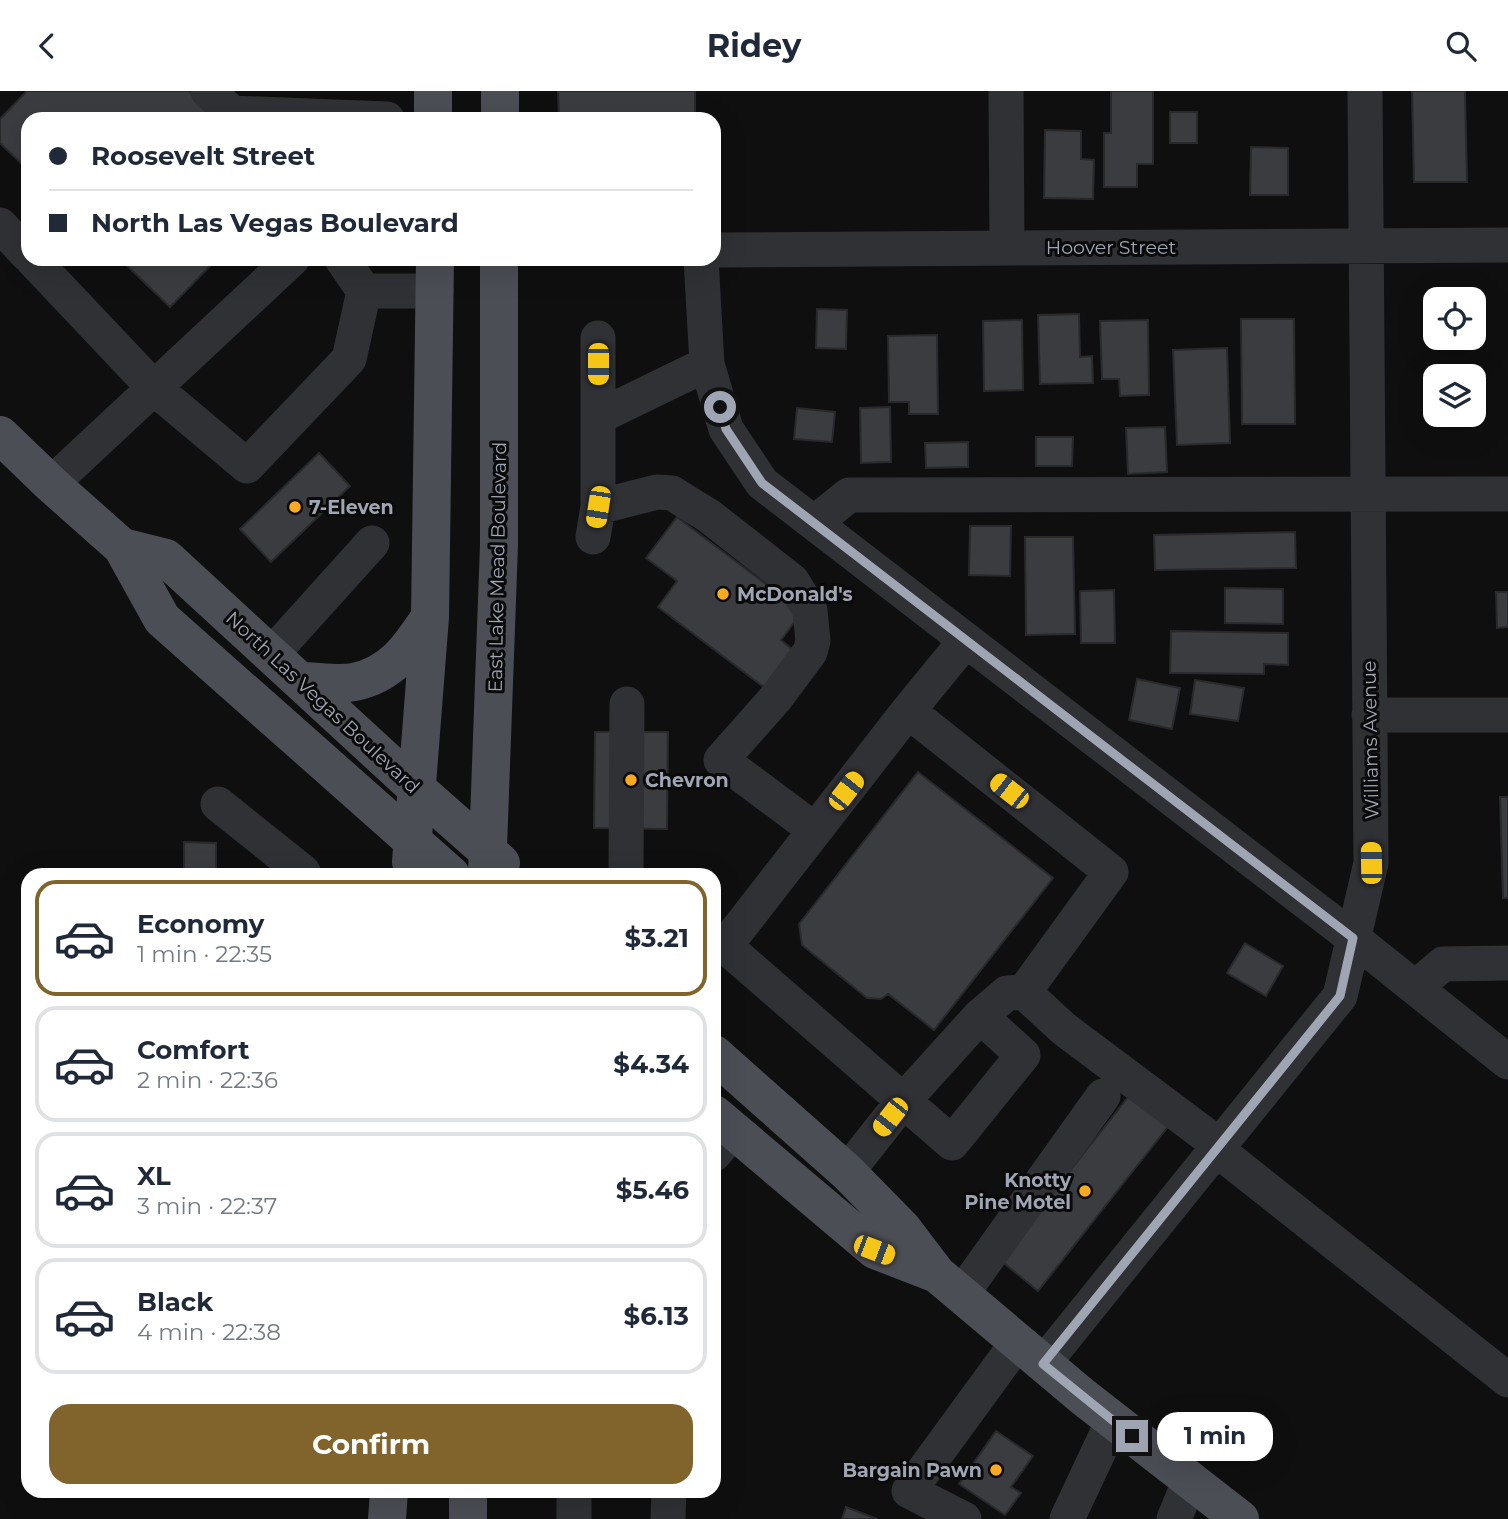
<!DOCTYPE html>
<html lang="en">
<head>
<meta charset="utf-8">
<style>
	:root { --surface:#fff; --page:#f6f6f7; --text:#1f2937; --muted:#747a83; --line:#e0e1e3; --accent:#81632c }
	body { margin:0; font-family:Montserrat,sans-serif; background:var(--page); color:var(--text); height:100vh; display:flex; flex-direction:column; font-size:26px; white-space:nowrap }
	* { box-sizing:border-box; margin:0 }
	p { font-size:23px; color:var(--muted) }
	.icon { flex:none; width:38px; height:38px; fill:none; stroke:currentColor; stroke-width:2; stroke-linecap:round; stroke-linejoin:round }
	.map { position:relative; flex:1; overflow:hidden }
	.details { position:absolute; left:21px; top:777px; width:700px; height:630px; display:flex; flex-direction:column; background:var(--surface); border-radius:21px; box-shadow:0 7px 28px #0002 }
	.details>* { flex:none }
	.banner { position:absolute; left:21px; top:21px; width:700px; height:154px; border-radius:21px; box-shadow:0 7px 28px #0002; display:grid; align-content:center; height:154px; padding:0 28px; background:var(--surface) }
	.buttons { position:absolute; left:1423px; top:196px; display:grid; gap:14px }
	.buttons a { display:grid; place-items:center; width:63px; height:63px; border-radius:14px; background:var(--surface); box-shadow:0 7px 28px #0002; font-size:35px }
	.end { position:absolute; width:32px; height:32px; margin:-16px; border:9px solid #9fa5b2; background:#111; box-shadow:0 0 0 4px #111 }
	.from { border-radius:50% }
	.bubble { position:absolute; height:49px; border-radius:21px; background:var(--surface); box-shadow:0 7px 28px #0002; font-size:23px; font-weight:700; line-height:49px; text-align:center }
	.car { position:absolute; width:21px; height:42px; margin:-21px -10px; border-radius:9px; box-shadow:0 0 5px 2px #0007; background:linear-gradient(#f5c518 24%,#345 0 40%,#f5c518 0 76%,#345 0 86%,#f5c518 0) }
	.banner b { display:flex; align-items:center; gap:24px; height:66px; font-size:26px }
	.banner b+b { border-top:2px solid var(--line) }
	.banner i { width:18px; height:18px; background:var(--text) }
	ul { padding:12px 0 0; list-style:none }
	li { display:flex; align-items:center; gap:21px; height:116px; margin:0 14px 10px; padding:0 14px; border:4px solid var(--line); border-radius:21px }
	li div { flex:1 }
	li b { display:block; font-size:26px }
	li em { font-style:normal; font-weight:700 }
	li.current { border-color:var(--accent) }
	li>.icon { width:63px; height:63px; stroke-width:1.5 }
	.primary-button { display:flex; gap:14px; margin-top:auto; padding:14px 28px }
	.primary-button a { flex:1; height:80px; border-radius:21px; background:var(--accent); color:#fff; font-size:28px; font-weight:700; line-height:80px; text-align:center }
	header { display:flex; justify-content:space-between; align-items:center; height:91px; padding:0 28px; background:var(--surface); font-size:32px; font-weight:700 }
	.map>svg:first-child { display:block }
</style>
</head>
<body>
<header><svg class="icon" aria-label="back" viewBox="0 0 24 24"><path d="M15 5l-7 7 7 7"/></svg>Ridey<svg class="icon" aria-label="search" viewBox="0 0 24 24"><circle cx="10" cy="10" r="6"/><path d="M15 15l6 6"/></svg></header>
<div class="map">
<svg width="1508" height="1428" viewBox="0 0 1508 1428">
	<rect width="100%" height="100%" fill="#0f0f10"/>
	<path fill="#3b3c40" stroke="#29292c" stroke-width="2" d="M 27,0 L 189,0 L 218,28 L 28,28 L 28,79 L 0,52 L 0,28 Z
		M 558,0 L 695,0 L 695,28 L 559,28 Z
		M 1111,0 L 1153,0 L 1153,73 L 1137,73 L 1137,96 L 1104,96 L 1104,42 L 1111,42 Z
		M 1412,0 L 1465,0 L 1467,91 L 1414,91 Z
		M 1170,21 L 1197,21 L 1197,52 L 1170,52 Z
		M 1045,39 L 1081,40 L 1081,68 L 1094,69 L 1093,108 L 1044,107 Z
		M 1251,56 L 1288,57 L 1288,104 L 1250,104 Z
		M 120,168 L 217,168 L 170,216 Z
		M 817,218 L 847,219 L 846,258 L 816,257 Z
		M 1079,223 L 1080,266 L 1092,265 L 1093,292 L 1040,293 L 1038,224 Z
		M 1241,228 L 1294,228 L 1295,333 L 1242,333 Z
		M 1022,229 L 1023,299 L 984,300 L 983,230 Z
		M 1148,229 L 1149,304 L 1120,305 L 1119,288 L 1102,288 L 1100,230 Z
		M 937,244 L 938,323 L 909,323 L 909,311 L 889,311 L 888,245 Z
		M 1227,257 L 1230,352 L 1177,354 L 1173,259 Z
		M 890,316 L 891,371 L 861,372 L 860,317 Z
		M 797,317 L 835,321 L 832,351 L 794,348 Z
		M 1165,336 L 1167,381 L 1128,383 L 1126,337 Z
		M 1036,346 L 1073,346 L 1072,375 L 1036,375 Z
		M 968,351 L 968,376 L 926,377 L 925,352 Z
		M 319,362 L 350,395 L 271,471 L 240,438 Z
		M 677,426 L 799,518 L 799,525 L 781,549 L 793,559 L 765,597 L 658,516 L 677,490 L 646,467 Z
		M 970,435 L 1011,435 L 1010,485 L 969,484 Z
		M 1295,441 L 1296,477 L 1155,479 L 1154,444 Z
		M 1025,446 L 1073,446 L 1075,543 L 1026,544 Z
		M 1225,497 L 1283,498 L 1283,533 L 1225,532 Z
		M 1114,499 L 1115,552 L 1081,552 L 1080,500 Z
		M 1496,501 L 1508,501 L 1508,536 L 1497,537 Z
		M 1171,540 L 1288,542 L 1288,574 L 1264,573 L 1264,583 L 1170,582 Z
		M 1137,588 L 1180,597 L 1172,638 L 1129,629 Z
		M 1195,589 L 1244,597 L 1238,630 L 1190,623 Z
		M 595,641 L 668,641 L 667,738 L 594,737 Z
		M 918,681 L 1053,787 L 934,939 L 888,903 L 881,908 L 867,907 L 802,854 L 799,833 Z
		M 1500,706 L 1508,706 L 1508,807 L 1503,807 Z
		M 184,751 L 216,752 L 216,784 L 184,784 Z
		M 228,779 L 259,779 L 259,784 L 228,784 Z
		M 1245,852 L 1283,875 L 1266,905 L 1227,882 Z
		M 1132,1001 L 1171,1032 L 1038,1200 L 1000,1169 Z
		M 996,1340 L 1033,1365 L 1011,1396 L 1021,1402 L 1005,1424 L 959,1393 Z
		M 846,1416 L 877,1428 L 842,1428 Z"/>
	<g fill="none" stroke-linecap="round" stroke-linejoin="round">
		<path stroke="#303135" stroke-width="35" d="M 208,0 L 232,22 L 387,28
			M 1006,0 L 1007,157
			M 0,134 L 28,164
			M 714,159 L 1508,154
			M 32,168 L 154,297 L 247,375 L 349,268 L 364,200
			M 342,168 L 364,200 L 436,200
			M 701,168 L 707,273 L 726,338 L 762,392 L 1353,847 L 1508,971
			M 598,326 L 707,273
			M 51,393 L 292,168
			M 598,416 L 657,401 L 672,402 L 709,425 L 792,490 L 810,519 L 813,550 L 810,561 L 775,608 L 721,669 L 815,739
			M 814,432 L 849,404 L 1508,403
			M 593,446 L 598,416 L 598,247
			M 966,549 L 908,620 L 725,855 L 952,1052 L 1023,964 L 980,925
			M 271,564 L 372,452
			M 1369,624 L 1508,624
			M 218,713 L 303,781 L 304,784
			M 626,779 L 627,613
			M 1416,896 L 1443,873 L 1508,872
			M 1024,901 L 1064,938 L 1219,1054
			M 1216,1058 L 1508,1289
			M 714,1063 L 733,1040
			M 847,1081 L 903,1010 L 980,925 L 1007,902 L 1024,901 L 1111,781 L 908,620
			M 961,1204 L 1103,1005
			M 1043,1273 L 1340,905 L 1371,772 L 1365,0
			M 574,1428 L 574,1400
			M 668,1428 L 669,1400
			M 964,1428 L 909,1400 L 1017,1252
			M 1067,1428 L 1113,1330
			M 1174,1428 L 1190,1389"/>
		<path stroke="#4c4e55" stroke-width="38" d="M 433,28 L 433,0
			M 500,28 L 500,0
			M 0,344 L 51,393 L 122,456 L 162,528 L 451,784
			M 122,456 L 166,467 L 416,697 L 501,772
			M 300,590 C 316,590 339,594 354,591 C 393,583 410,556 430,526
			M 411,771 L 430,526 L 435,168
			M 487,784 L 499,454 L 499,168
			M 714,963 L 847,1081 L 902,1137 L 937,1183 L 1082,1305 L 1240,1428
			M 714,1023 L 875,1159 L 937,1183
			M 387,1428 L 389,1400
			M 468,1428 L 468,1400"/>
	</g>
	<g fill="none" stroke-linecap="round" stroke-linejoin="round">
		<path stroke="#9fa5b2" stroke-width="9" d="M 720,316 L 726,338 L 762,392 L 1353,847 L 1340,905 L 1043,1273 L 1132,1345"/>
	</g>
	<g fill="#f9aa1e" stroke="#0a0a0b" stroke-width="2.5">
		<circle cx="295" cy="416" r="7"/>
		<circle cx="723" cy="503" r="7"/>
		<circle cx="631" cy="689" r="7"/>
		<circle cx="1085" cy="1100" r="7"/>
		<circle cx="996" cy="1379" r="7"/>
	</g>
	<g text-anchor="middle" stroke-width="6" stroke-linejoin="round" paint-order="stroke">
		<g font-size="19" fill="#9fa5b2" stroke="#0a0a0b">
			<text x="1111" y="163">Hoover Street</text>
			<text transform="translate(497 476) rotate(-89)" y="7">East Lake Mead Boulevard</text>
			<text transform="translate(323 611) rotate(43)" y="7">North Las Vegas Boulevard</text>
			<text transform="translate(1370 649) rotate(-91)" y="7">Williams Avenue</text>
		</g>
		<g font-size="19" font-weight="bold" fill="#9fa5b2" stroke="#0a0a0b" text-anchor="start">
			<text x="309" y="423">7-Eleven</text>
			<text x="737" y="510">McDonald's</text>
			<text x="645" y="696">Chevron</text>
			<text x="1071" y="1096" text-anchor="end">Knotty<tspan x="1071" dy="22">Pine Motel</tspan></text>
			<text x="982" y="1386" text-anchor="end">Bargain Pawn</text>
		</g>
	</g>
</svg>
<div class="buttons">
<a><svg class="icon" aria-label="locate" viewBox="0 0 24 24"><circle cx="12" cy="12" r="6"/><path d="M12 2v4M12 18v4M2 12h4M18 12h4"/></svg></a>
<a><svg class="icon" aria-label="layers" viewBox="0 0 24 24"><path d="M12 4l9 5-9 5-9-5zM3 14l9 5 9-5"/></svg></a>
</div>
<i class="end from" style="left:720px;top:316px"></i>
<i class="end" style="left:1132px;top:1345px"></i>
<div class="bubble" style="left:1157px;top:1321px;width:116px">1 min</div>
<i class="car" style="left:598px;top:273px;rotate:180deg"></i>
<i class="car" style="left:598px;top:416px;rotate:189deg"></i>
<i class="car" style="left:846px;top:700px;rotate:38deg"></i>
<i class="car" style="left:1009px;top:700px;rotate:308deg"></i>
<i class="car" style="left:1371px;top:772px;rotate:359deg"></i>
<i class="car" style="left:890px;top:1026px;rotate:218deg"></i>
<i class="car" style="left:874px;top:1159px;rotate:111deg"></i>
<div class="banner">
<b><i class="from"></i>Roosevelt Street</b>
<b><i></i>North Las Vegas Boulevard</b>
</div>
<section class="details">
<ul>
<li class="current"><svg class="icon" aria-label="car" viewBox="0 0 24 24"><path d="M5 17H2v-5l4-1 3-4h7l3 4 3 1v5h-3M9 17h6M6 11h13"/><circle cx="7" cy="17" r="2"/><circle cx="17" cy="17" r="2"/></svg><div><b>Economy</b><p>1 min · 22:35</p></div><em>$3.21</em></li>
<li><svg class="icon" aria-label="car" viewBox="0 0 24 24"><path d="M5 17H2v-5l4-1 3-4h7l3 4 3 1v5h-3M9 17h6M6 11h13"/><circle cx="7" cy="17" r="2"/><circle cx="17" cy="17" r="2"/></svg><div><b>Comfort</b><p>2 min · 22:36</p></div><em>$4.34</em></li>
<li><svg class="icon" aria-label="car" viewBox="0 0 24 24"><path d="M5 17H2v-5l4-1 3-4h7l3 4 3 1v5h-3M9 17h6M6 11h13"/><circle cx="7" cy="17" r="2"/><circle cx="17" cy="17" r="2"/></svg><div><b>XL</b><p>3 min · 22:37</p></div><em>$5.46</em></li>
<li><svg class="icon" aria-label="car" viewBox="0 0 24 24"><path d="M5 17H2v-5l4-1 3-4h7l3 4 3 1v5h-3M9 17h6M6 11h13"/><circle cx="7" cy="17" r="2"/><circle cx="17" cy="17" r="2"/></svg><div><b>Black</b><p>4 min · 22:38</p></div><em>$6.13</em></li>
</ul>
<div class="primary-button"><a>Confirm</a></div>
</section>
</div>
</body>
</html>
